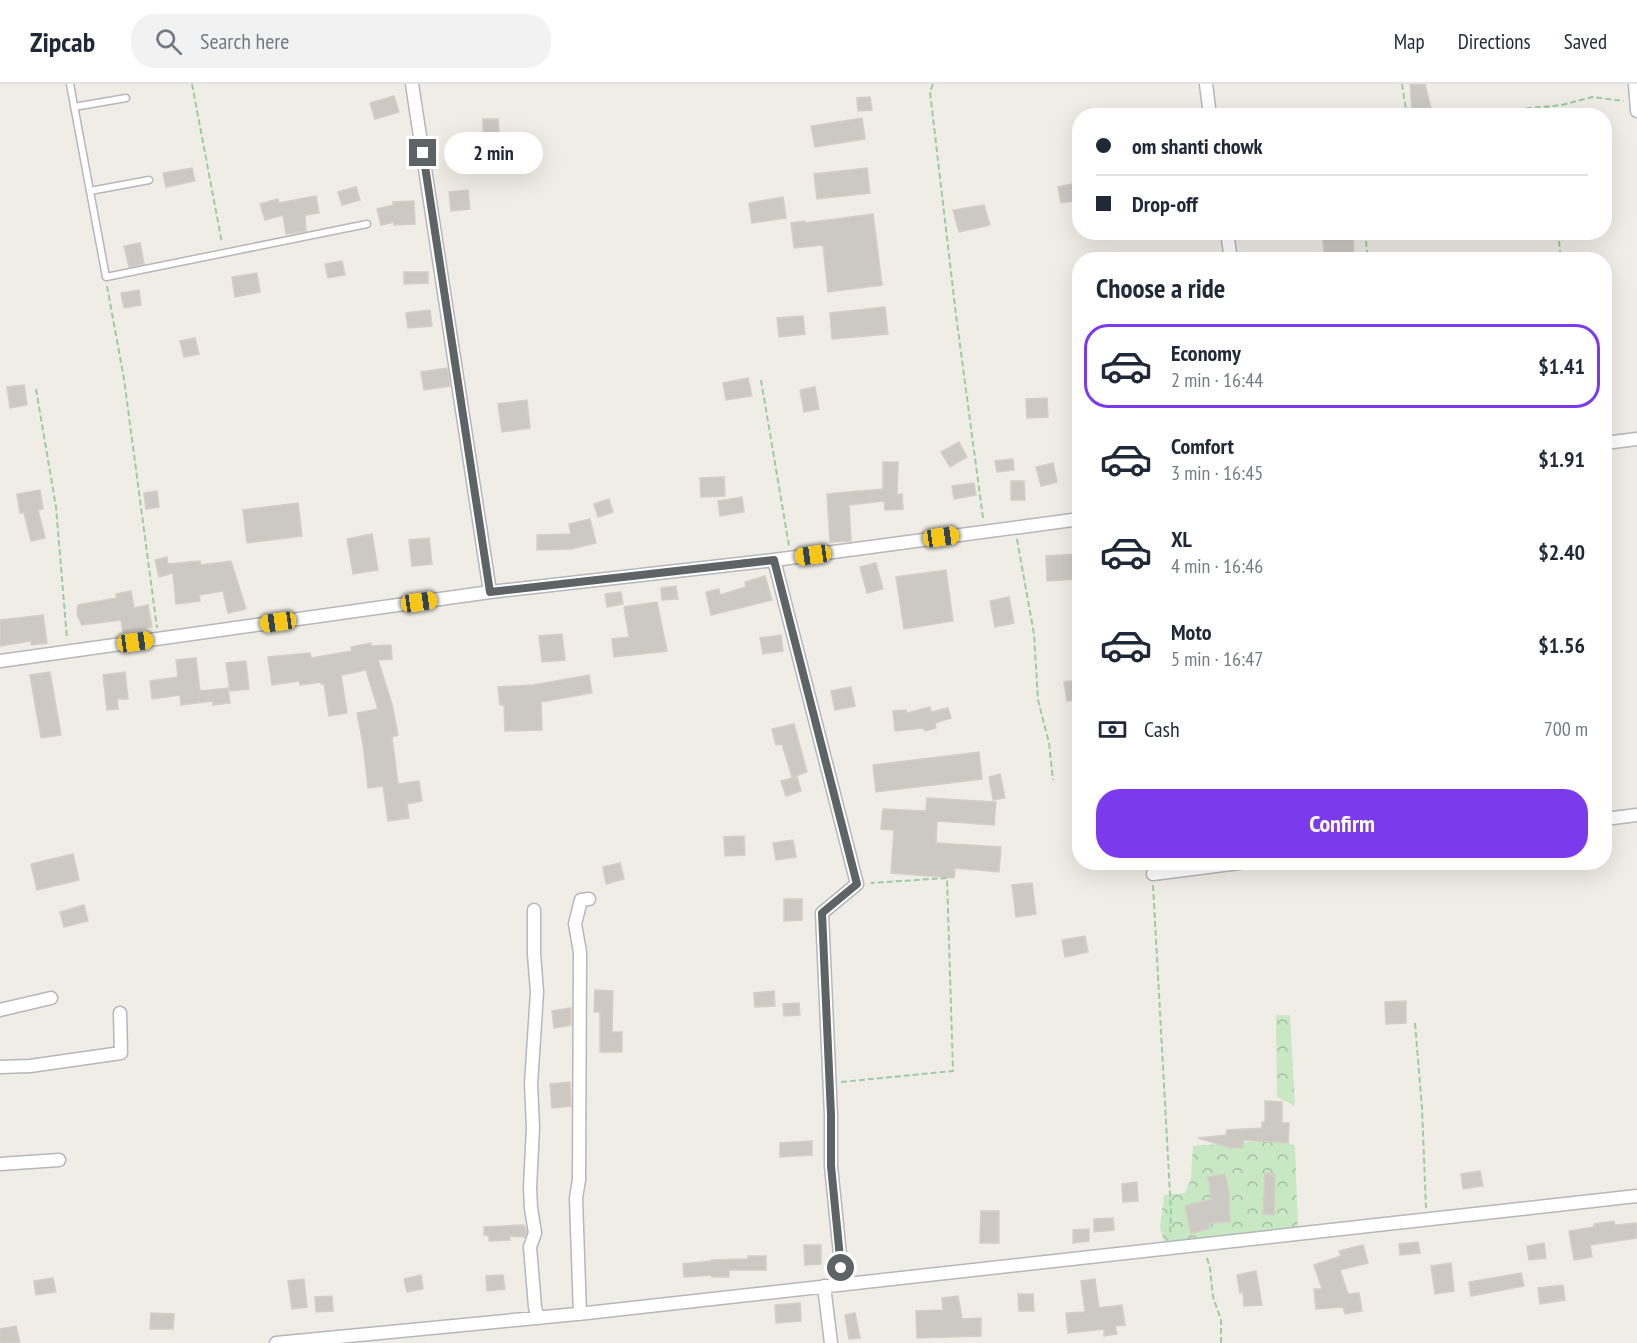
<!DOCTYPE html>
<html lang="en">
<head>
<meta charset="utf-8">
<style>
	:root { --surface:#fff; --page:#f2f2f3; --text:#1f2937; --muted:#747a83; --line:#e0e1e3; --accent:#7c3aed }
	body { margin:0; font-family:"PT Sans Narrow",sans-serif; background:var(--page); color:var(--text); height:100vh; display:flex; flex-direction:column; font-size:22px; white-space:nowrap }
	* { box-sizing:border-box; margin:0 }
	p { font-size:20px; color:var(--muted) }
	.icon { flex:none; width:33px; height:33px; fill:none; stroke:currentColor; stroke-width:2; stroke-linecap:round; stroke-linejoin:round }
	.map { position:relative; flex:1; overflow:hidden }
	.drawer { position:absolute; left:1072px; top:168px; width:540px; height:618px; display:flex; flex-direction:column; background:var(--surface); border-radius:24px; box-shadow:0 6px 24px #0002 }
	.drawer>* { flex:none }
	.banner { position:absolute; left:1072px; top:24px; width:540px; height:132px; border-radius:24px; box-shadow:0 6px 24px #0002; display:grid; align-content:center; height:132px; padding:0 24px; background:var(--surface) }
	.end { position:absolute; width:27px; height:27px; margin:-14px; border:8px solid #5e6366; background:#fff; box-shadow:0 0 0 3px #fff }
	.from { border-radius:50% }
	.bubble { position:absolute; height:42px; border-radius:21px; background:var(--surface); box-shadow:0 6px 24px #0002; font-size:20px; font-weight:600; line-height:42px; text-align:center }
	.car { position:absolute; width:18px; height:36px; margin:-18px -9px; border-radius:8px; box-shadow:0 0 4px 2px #0007; background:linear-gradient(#f5c518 24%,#345 0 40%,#f5c518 0 76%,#345 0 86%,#f5c518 0) }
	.banner b { display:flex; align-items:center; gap:21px; height:57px; font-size:22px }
	.banner b+b { border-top:2px solid var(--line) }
	.banner i { width:15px; height:15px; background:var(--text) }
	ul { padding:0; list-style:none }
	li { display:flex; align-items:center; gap:18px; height:84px; margin:0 12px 9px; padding:0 12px; border:3px solid transparent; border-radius:24px }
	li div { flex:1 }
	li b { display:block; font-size:22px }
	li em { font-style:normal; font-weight:600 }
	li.on { border-color:var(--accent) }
	li>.icon { width:54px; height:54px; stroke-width:1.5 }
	h2 { padding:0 24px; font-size:27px; line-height:72px }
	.pay { display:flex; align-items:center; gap:15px; height:66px; padding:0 24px; font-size:22px }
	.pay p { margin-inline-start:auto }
	.button { display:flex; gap:12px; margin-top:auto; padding:12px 24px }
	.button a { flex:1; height:69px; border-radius:24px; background:var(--accent); color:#fff; font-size:24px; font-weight:600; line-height:69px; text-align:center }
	header { display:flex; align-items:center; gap:36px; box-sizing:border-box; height:84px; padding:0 30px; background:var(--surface); border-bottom:2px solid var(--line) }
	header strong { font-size:28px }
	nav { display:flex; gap:33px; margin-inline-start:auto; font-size:21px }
	.search { width:420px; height:54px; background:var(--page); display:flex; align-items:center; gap:15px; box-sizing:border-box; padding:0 21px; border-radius:24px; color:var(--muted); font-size:22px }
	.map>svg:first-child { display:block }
</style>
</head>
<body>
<header>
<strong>Zipcab</strong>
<div class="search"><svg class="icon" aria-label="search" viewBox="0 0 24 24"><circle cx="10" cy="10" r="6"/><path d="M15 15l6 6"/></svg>Search here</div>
<nav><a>Map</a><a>Directions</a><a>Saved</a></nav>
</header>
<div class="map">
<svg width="1637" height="1259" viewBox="0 0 1637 1259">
	<defs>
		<pattern id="forest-crowns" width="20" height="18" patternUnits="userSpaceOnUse" patternTransform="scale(1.5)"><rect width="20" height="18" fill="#c8e7c3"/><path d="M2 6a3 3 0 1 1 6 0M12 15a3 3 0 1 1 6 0" fill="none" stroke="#a6bfa2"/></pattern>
	</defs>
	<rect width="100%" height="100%" fill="#f0ede6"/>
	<path fill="url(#forest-crowns)" d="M 1276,931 L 1290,931 L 1295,1022 L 1277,1013 Z
		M 1261,1057 L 1288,1059 L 1295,1062 L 1298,1147 L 1165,1162 L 1160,1143 L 1164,1111 L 1185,1109 L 1191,1095 L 1193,1062 Z"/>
	<path fill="#ccc8c3" stroke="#d5cec4" stroke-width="1.5" d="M 1410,0 L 1425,0 L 1431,24 L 1412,26 Z
		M 394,12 L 399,28 L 375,35 L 370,19 Z
		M 870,13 L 872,26 L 858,27 L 857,14 Z
		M 862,34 L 865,55 L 815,63 L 811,42 Z
		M 483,35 L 498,35 L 501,77 L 487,79 L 484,55 L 483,55 Z
		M 192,84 L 195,97 L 166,103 L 163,89 Z
		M 867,84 L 870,109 L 817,115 L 814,90 Z
		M 1080,98 L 1080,116 L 1061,119 L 1058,103 Z
		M 356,103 L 360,116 L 342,121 L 338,108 Z
		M 468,106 L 470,125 L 451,127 L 449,108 Z
		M 316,112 L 319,129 L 305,131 L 306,147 L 286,150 L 283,131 L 265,136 L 260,120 L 278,115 L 279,119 Z
		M 783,113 L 786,134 L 752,139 L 749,119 Z
		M 414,117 L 415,140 L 394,141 L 394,138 L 381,141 L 377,125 L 393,121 L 393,118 Z
		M 984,121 L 990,141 L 959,148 L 953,126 Z
		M 873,130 L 882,201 L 828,208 L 823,161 L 794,164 L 791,139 L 805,137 L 805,139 Z
		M 1322,148 L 1353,148 L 1354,176 L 1325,176 Z
		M 140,159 L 144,180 L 129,183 L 124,162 Z
		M 342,177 L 345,191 L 328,194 L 325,180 Z
		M 404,188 L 428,188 L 428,199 L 404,200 Z
		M 257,189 L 260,208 L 235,213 L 232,193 Z
		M 139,206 L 141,221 L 124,224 L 121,209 Z
		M 885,223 L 888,250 L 832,255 L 830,229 Z
		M 430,226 L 432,242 L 408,244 L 406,229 Z
		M 803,232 L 805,250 L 779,253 L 777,234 Z
		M 195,254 L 199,270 L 184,273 L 180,257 Z
		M 447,284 L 450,302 L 424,306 L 421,288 Z
		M 748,294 L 752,312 L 726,316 L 723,299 Z
		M 24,301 L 27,321 L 10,324 L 7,303 Z
		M 815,303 L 819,325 L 804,328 L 800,306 Z
		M 1047,314 L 1048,333 L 1027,334 L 1026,315 Z
		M 527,316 L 530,344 L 502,348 L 498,320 Z
		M 959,358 L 967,373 L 950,383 L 941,368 Z
		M 1013,375 L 1014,386 L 997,388 L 995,377 Z
		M 883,378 L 898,378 L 897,411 L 902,410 L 903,425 L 885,426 L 884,417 L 849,421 L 851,457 L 830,458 L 827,410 L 883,405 Z
		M 1053,379 L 1057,398 L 1041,402 L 1036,383 Z
		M 724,393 L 725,412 L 701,413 L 700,394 Z
		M 1011,397 L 1024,397 L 1025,416 L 1011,416 Z
		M 974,399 L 976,411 L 954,415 L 952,402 Z
		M 40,406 L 43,425 L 38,426 L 45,454 L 31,457 L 24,429 L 20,429 L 17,410 Z
		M 157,407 L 159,423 L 146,425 L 144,409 Z
		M 742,413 L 744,428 L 720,432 L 718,417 Z
		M 609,415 L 613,428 L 598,433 L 594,420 Z
		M 298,419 L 302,452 L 247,459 L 243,426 Z
		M 590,435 L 596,459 L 571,465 L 537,466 L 537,451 L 571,450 L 569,440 Z
		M 372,450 L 378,486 L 353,490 L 347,455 Z
		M 429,454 L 432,480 L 412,482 L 409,456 Z
		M 1078,470 L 1079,495 L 1047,497 L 1046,472 Z
		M 167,473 L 168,480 L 200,477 L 201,481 L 231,477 L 246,525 L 228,529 L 223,507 L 199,511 L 200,517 L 176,520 L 173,489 L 159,493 L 155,476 Z
		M 876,479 L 883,505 L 867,509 L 860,483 Z
		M 946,486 L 953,537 L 904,545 L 896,493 Z
		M 765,492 L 772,516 L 711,531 L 706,508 L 719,505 L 720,511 L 746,503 L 745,498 Z
		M 676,502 L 678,515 L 662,516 L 661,504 Z
		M 131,507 L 134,524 L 148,521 L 152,543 L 123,548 L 121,536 L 82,541 L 77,531 L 78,521 L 117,514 L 116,510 Z
		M 621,508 L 623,520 L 607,523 L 605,510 Z
		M 1009,513 L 1014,539 L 995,543 L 990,517 Z
		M 657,518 L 667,567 L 614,573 L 612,555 L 629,553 L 624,523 Z
		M 43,531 L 47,559 L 31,561 L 31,557 L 0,562 L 0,536 Z
		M 562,550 L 565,576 L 542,578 L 539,552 Z
		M 781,551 L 783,567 L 763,570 L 760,554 Z
		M 371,559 L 371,562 L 391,561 L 392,575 L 378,576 L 392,620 L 398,651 L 392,653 L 398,700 L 419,697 L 422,717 L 407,720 L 409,734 L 388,737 L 383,702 L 368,704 L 363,660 L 357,629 L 378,625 L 366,586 L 341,591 L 347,629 L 329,632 L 324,600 L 321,600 L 321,598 L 300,601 L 299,597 L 272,601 L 268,573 L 310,569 L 311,574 L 352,567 L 351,563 Z
		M 196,574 L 200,607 L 228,604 L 230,619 L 213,621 L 213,617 L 181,621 L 180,611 L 152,615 L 150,597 L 178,593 L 176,576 Z
		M 246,577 L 249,605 L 230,607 L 226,579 Z
		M 50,588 L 61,651 L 41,654 L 30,591 Z
		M 125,588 L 128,615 L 117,615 L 118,625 L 107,626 L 103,591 Z
		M 589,591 L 592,609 L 541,618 L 542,646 L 505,647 L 504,621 L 500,621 L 498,603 L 533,601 Z
		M 1080,596 L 1080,615 L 1067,617 L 1064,598 Z
		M 851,603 L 855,622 L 835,626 L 831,607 Z
		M 930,623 L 931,628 L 948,624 L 951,634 L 935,639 L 936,644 L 925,647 L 924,644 L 895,647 L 893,627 L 906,626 L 907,629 Z
		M 794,640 L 807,688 L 792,693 L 782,660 L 776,661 L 772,645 Z
		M 979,668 L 982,695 L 876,708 L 873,681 Z
		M 1000,690 L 1005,714 L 993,716 L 989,693 Z
		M 797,693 L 801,707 L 786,712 L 781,697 Z
		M 927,714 L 996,718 L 994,741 L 937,737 L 936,759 L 1001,763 L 999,788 L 955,784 L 954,794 L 891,789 L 894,746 L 881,745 L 883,725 L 926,727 Z
		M 744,752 L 745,771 L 725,772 L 724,753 Z
		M 793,756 L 796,773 L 776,776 L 773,759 Z
		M 73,770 L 79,796 L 37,806 L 31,780 Z
		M 620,779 L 624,795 L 606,800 L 603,783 Z
		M 1032,799 L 1036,830 L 1016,833 L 1012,801 Z
		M 784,815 L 802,815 L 802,836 L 784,837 Z
		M 84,821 L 88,837 L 64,843 L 60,828 Z
		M 1085,852 L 1088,868 L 1065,873 L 1062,856 Z
		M 595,906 L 613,907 L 612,948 L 622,948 L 622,968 L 600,968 L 600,928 L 594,928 Z
		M 774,907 L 775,922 L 755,923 L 754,909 Z
		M 1406,917 L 1406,939 L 1386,940 L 1385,918 Z
		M 799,919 L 800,931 L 784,932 L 783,920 Z
		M 571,924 L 571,941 L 554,944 L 552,927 Z
		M 570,998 L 571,1022 L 552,1024 L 550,1000 Z
		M 1265,1017 L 1282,1018 L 1282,1039 L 1289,1039 L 1288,1059 L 1243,1056 L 1243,1064 L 1231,1064 L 1198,1054 L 1226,1051 L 1227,1046 L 1262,1044 L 1262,1038 L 1265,1038 Z
		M 812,1057 L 812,1071 L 780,1073 L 780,1059 Z
		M 1480,1087 L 1483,1102 L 1463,1105 L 1461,1090 Z
		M 1265,1089 L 1275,1090 L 1274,1131 L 1263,1130 Z
		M 1225,1090 L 1229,1109 L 1230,1138 L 1208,1139 L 1209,1145 L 1191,1149 L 1185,1122 L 1212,1115 L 1208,1093 Z
		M 1137,1098 L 1138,1117 L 1123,1118 L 1122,1100 Z
		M 981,1127 L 999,1127 L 999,1159 L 980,1159 Z
		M 1113,1134 L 1114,1146 L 1094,1148 L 1094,1135 Z
		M 1614,1137 L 1615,1141 L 1637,1139 L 1637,1154 L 1590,1161 L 1592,1173 L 1574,1176 L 1569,1147 L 1594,1143 L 1594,1140 Z
		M 524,1141 L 527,1148 L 525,1153 L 510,1152 L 510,1156 L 489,1157 L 489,1152 L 484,1151 L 484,1143 Z
		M 1089,1145 L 1089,1157 L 1073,1159 L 1073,1146 Z
		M 1418,1158 L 1420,1169 L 1400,1171 L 1399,1160 Z
		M 1544,1159 L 1546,1174 L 1529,1176 L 1527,1162 Z
		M 804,1161 L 821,1161 L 821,1180 L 805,1181 Z
		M 1363,1161 L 1368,1179 L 1340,1186 L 1348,1210 L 1359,1209 L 1362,1227 L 1345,1230 L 1343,1223 L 1316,1225 L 1314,1205 L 1322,1205 L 1314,1181 L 1341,1172 L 1339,1167 Z
		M 748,1172 L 766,1172 L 766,1186 L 729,1186 L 729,1193 L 712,1193 L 712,1191 L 684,1193 L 683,1180 L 712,1177 L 712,1176 L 748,1175 Z
		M 1451,1179 L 1454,1207 L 1435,1210 L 1431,1182 Z
		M 1256,1187 L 1262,1221 L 1244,1222 L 1243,1208 L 1240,1209 L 1237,1191 Z
		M 1521,1189 L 1524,1202 L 1471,1212 L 1469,1198 Z
		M 421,1191 L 423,1205 L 407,1208 L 404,1195 Z
		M 503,1191 L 505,1205 L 487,1207 L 486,1192 Z
		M 53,1194 L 56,1208 L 36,1211 L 34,1197 Z
		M 304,1195 L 307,1223 L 292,1225 L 288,1197 Z
		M 1095,1195 L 1099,1224 L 1122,1221 L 1125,1241 L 1115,1242 L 1117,1250 L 1104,1252 L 1104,1245 L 1068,1249 L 1066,1229 L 1085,1228 L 1081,1197 Z
		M 1563,1201 L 1565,1216 L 1540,1220 L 1538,1204 Z
		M 1018,1210 L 1033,1210 L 1034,1227 L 1019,1227 Z
		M 332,1212 L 333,1227 L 316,1228 L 315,1213 Z
		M 958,1212 L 962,1235 L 981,1234 L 981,1252 L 917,1254 L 916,1227 L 943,1226 L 942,1214 Z
		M 800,1219 L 801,1237 L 776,1239 L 775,1221 Z
		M 151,1229 L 174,1230 L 173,1245 L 150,1245 Z
		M 855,1229 L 860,1254 L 849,1255 L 845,1231 Z
		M 16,1242 L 20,1259 L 0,1259 L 0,1245 Z"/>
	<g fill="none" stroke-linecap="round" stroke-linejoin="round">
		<g stroke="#b4b7bb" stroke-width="9">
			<path id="lane" d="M 70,0 L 106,193 L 367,140
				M 74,23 L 126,14
				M 90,107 L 149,96"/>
		</g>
		<g stroke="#b4b7bb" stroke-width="15">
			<path id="street" d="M 412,0 L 490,508
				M 1206,0 L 1210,32
				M 1635,0 L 1637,27
				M 1227,148 L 1231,176
				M 1605,359 L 1637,355
				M 774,476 L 857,800 L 822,829 L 831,1031 L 831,1082 L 843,1200
				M 0,577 L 490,508 L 774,476 L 1080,435
				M 1605,735 L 1637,731
				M 1153,790 L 1247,778
				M 534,826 L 534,870 L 537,908 L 531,1000 L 533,1043 L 530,1104 L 531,1124 L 535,1149 L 530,1163 L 535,1223 L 538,1234
				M 0,926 L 51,914
				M 0,983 L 30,982 L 121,969 L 120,929
				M 0,1080 L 59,1076
				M 824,1202 L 831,1259
				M 580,1230 L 576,1114 L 579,1096 L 580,868 L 575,840 L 581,816 L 589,815
				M 276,1259 L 587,1229 L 1637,1112"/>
		</g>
		<path stroke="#9dcba4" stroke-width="2" stroke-dasharray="6 3" stroke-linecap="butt" d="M 192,0 L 222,159
			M 933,0 L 930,8 L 956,231 L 983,434
			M 1402,0 L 1407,32
			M 1547,22 L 1548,32
			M 1445,32 L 1562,21 L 1592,13 L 1624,17
			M 1365,148 L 1368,176
			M 1558,148 L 1561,176
			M 107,202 L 124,295 L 157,544
			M 761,296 L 789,462
			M 36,305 L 56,423 L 67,555
			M 1017,455 L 1034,550 L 1038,616 L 1049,659 L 1053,696
			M 1153,801 L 1171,1128 L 1170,1152
			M 1415,939 L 1422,1024 L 1426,1124
			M 841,998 L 953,987 L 947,794 L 871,799
			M 1207,1174 L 1210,1184 L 1213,1213 L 1221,1236 L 1221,1259"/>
		<use href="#lane" stroke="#fff" stroke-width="6"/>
		<use href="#street" stroke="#fff" stroke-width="12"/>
	</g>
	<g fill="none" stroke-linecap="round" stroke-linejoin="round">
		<path stroke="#5e6366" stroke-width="8" d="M 423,69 L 490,508 L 774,476 L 857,800 L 822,829 L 831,1031 L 831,1082 L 841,1184"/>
	</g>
</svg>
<i class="end from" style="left:841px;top:1184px"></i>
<i class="end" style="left:423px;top:69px"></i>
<div class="bubble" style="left:444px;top:48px;width:99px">2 min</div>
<i class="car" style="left:941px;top:453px;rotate:82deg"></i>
<i class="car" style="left:813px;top:471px;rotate:262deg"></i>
<i class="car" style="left:419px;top:518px;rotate:82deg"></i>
<i class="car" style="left:278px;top:538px;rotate:262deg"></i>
<i class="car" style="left:135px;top:558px;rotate:82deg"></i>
<div class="banner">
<b><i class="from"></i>om shanti chowk</b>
<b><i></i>Drop-off</b>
</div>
<section class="drawer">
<h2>Choose a ride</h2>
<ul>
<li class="on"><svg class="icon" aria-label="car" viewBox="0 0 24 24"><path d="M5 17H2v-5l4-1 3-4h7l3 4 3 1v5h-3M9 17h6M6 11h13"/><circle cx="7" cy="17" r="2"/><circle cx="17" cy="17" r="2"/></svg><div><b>Economy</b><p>2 min · 16:44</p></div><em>$1.41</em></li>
<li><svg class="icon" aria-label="car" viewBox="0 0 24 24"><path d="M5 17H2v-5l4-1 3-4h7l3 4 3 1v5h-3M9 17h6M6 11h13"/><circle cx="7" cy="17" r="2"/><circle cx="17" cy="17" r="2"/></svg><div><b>Comfort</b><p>3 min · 16:45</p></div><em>$1.91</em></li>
<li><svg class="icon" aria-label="car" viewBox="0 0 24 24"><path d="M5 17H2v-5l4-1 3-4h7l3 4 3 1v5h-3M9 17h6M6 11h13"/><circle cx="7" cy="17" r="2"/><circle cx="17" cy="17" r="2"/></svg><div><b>XL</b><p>4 min · 16:46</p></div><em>$2.40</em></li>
<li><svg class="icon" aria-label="car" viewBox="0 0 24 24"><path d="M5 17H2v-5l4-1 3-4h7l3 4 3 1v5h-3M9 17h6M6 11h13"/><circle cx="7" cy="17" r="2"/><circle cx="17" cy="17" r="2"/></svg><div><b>Moto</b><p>5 min · 16:47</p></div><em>$1.56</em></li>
</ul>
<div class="pay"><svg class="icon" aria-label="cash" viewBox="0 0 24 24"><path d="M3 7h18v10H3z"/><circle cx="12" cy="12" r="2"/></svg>Cash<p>700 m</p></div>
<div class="button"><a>Confirm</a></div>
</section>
</div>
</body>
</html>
